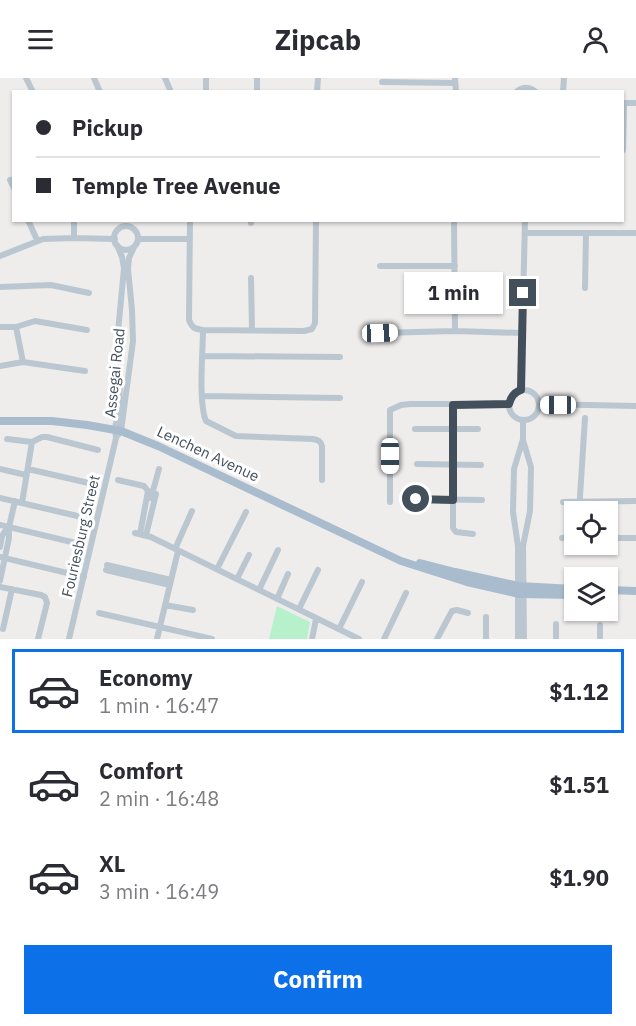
<!DOCTYPE html>
<html lang="en">
<head>
<meta charset="utf-8">
<style>
	:root { --surface:#fff; --page:#f2f2f3; --text:#2b2b33; --muted:#7c7c81; --line:#e1e1e2; --accent:#0c70e9 }
	body { margin:0; font-family:"IBM Plex Sans",sans-serif; background:var(--page); color:var(--text); height:100vh; display:flex; flex-direction:column; font-size:22px; white-space:nowrap }
	* { box-sizing:border-box; margin:0 }
	p { font-size:20px; color:var(--muted) }
	.icon { flex:none; width:33px; height:33px; fill:none; stroke:currentColor; stroke-width:2; stroke-linecap:round; stroke-linejoin:round }
	.map { position:relative; height:561px; overflow:hidden }
	.side { display:flex; flex-direction:column; background:var(--surface); flex:1 }
	.side>* { flex:none }
	.guide { position:absolute; left:12px; top:12px; width:612px; height:132px; border-radius:0px; box-shadow:0 2px 4px #0004; display:grid; align-content:center; height:132px; padding:0 24px; background:var(--surface) }
	.tools { position:absolute; left:564px; top:423px; display:grid; gap:12px }
	.tools a { display:grid; place-items:center; width:54px; height:54px; border-radius:0px; background:var(--surface); box-shadow:0 2px 4px #0004; font-size:30px }
	.end { position:absolute; width:27px; height:27px; margin:-14px; border:8px solid #43505b; background:#fff; box-shadow:0 0 0 3px #fff }
	.from { border-radius:50% }
	.bubble { position:absolute; height:42px; border-radius:0px; background:var(--surface); box-shadow:0 2px 4px #0004; font-size:20px; font-weight:800; line-height:42px; text-align:center }
	.car { position:absolute; width:18px; height:36px; margin:-18px -9px; border-radius:8px; box-shadow:0 0 4px 2px #0007; background:linear-gradient(#fff 24%,#345 0 40%,#fff 0 76%,#345 0 86%,#fff 0) }
	.guide b { display:flex; align-items:center; gap:21px; height:57px; font-size:22px }
	.guide b+b { border-top:2px solid var(--line) }
	.guide i { width:15px; height:15px; background:var(--text) }
	ul { padding:10px 0 0; list-style:none }
	li { display:flex; align-items:center; gap:18px; height:84px; margin:0 12px 9px; padding:0 12px; border:3px solid transparent; border-radius:0px }
	li div { flex:1 }
	li b { display:block; font-size:22px }
	li em { font-style:normal; font-weight:800 }
	li.active { border-color:var(--accent) }
	li>.icon { width:54px; height:54px; stroke-width:1.5 }
	.button { display:flex; gap:12px; margin-top:auto; padding:12px 24px }
	.button a { flex:1; height:69px; border-radius:0px; background:var(--accent); color:#fff; font-size:24px; font-weight:800; line-height:69px; text-align:center }
	header { display:flex; justify-content:space-between; align-items:center; height:78px; padding:0 24px; background:var(--surface); font-size:27px; font-weight:800 }
	.map>svg:first-child { display:block }
</style>
</head>
<body>
<header><svg class="icon" aria-label="menu" viewBox="0 0 24 24"><path d="M4 6h16M4 12h16M4 18h16"/></svg>Zipcab<svg class="icon" aria-label="person" viewBox="0 0 24 24"><circle cx="12" cy="8" r="4"/><path d="M4 21q1-7 8-7t8 7"/></svg></header>
<div class="map">
<svg width="636" height="561" viewBox="0 0 636 561">
	<rect width="100%" height="100%" fill="#efecec"/>
	<path fill="#b6f1cc" d="M 277,528 L 310,544 L 307,561 L 269,561 Z"/>
	<g fill="none" stroke-linecap="round" stroke-linejoin="round">
		<path stroke="#bbc7d0" stroke-width="6" d="M 26,0 L 33,14
			M 94,0 L 100,14
			M 165,0 L 171,14
			M 206,0 L 206,14
			M 257,0 L 257,14
			M 455,0 L 456,14
			M 382,4 L 455,5
			M 317,14 L 318,0
			M 516,14 C 522,9 529,8 536,14
			M 563,14 L 564,0
			M 622,25 L 636,25
			M 623,72 L 624,25
			M 10,102 L 14,110
			M 28,142 L 37,162
			M 74,142 L 74,160
			M 190,142 L 189,242 C 192,250 195,251 203,252 L 304,253 L 312,251 L 315,245 L 316,142
			M 454,142 L 455,253
			M 251,145 L 251,142
			M114 160a12 12 0 1 1 24 0a12 12 0 1 1-24 0Z
			M 525,155 L 636,155
			M 138,161 L 190,161
			M 0,178 L 43,161 L 74,160 L 115,161
			M 380,188 L 455,188
			M 251,200 L 252,252
			M 0,209 L 51,207 L 89,215
			M 585,210 L 586,155
			M 0,249 L 16,249 L 35,243 L 87,252
			M 203,252 C 203,273 198,325 206,343 L 236,358 L 313,361 C 318,362 321,363 322,368 L 322,402
			M 380,255 L 455,253 L 522,255
			M 203,278 L 340,279
			M 23,284 L 85,293
			M 0,288 L 23,284 L 16,249
			M 521,312 L 525,142
			M509 327a15 15 0 1 1 30 0a15 15 0 1 1-30 0Z
			M 202,318 L 340,320
			M 539,326 L 636,328
			M 453,327 L 453,450 L 456,454 L 473,456
			M 415,351 L 478,351
			M 118,357 L 121,353 L 133,263 L 132,232 L 128,191 L 129,180 L 134,169
			M 7,361 L 32,364
			M 523,362 L 531,389 L 530,433 L 523,468 L 524,561
			M 417,386 L 481,387
			M 0,391 L 26,397
			M 28,391 L 93,406
			M 118,402 L 144,408 L 148,413 L 140,456
			M 0,420 L 86,440
			M 151,420 L 159,391
			M 416,421 L 482,422
			M 390,424 L 390,332 L 401,327 L 410,326 L 509,326
			M 563,424 L 636,423
			M 22,425 L 32,364 L 42,359 L 47,359 L 98,372
			M 579,434 L 585,340
			M 0,447 L 80,466
			M 135,455 L 151,459 L 359,561
			M 146,457 L 156,416
			M 562,460 L 574,459
			M 608,460 L 636,460
			M 0,469 L 2,458 L 8,449
			M 175,471 L 192,433
			M 0,479 L 84,499
			M 107,487 L 171,502
			M 217,491 L 246,434
			M 106,492 L 170,507
			M 237,501 L 249,477
			M 0,503 L 9,460 L 9,449 L 15,423
			M 0,509 L 41,517 L 45,519 L 47,525 L 38,561
			M 259,512 L 278,472
			M 277,521 L 288,496
			M 165,527 L 193,532
			M 299,531 L 318,492
			M 99,535 L 212,561
			M 486,539 L 486,561
			M 3,551 L 12,511
			M 339,551 L 362,504
			M 69,561 L 116,360 L 115,351 L 119,329 L 120,308 L 118,254 L 124,190 L 122,179 L 117,167
			M 157,561 L 178,473
			M 312,561 L 316,541
			M 384,561 L 406,515
			M 437,561 L 452,533 L 457,532 L 468,535
			M 518,561 L 518,468 L 513,434 L 514,391 L 523,361 L 523,342
			M 556,561 L 556,546
			M 600,561 L 600,547"/>
		<path stroke="#a9bcce" stroke-width="8" d="M 0,343 L 52,343 L 87,347 L 121,353 L 158,368 L 401,483 L 467,504 L 519,516 L 574,517
			M 420,485 L 455,494 L 519,508 L 574,511
			M 608,512 L 636,513"/>
	</g>
	<g fill="none" stroke-linecap="round" stroke-linejoin="round">
		<path stroke="#43505b" stroke-width="8" d="M 416,421 L 453,422 L 453,327 L 509,326 C 511,319 514,314 521,312 L 523,215"/>
	</g>
	<g text-anchor="middle" stroke-width="6" stroke-linejoin="round" paint-order="stroke">
		<g font-size="15" fill="#43505b" stroke="#fff">
			<text transform="translate(115 295) rotate(-84)" y="5">Assegai Road</text>
			<text transform="translate(208 376) rotate(25)" y="5">Lenchen Avenue</text>
			<text transform="translate(81 458) rotate(-77)" y="5">Fouriesburg Street</text>
		</g>
	</g>
</svg>
<div class="tools">
<a><svg class="icon" aria-label="locate" viewBox="0 0 24 24"><circle cx="12" cy="12" r="6"/><path d="M12 2v4M12 18v4M2 12h4M18 12h4"/></svg></a>
<a><svg class="icon" aria-label="layers" viewBox="0 0 24 24"><path d="M12 4l9 5-9 5-9-5zM3 14l9 5 9-5"/></svg></a>
</div>
<i class="end from" style="left:416px;top:421px"></i>
<i class="end" style="left:523px;top:215px"></i>
<div class="bubble" style="left:404px;top:194px;width:99px">1 min</div>
<i class="car" style="left:380px;top:255px;rotate:88deg"></i>
<i class="car" style="left:558px;top:327px;rotate:270deg"></i>
<i class="car" style="left:390px;top:378px;rotate:180deg"></i>
<div class="guide">
<b><i class="from"></i>Pickup</b>
<b><i></i>Temple Tree Avenue</b>
</div>
</div>
<section class="side">
<ul>
<li class="active"><svg class="icon" aria-label="car" viewBox="0 0 24 24"><path d="M5 17H2v-5l4-1 3-4h7l3 4 3 1v5h-3M9 17h6M6 11h13"/><circle cx="7" cy="17" r="2"/><circle cx="17" cy="17" r="2"/></svg><div><b>Economy</b><p>1 min · 16:47</p></div><em>$1.12</em></li>
<li><svg class="icon" aria-label="car" viewBox="0 0 24 24"><path d="M5 17H2v-5l4-1 3-4h7l3 4 3 1v5h-3M9 17h6M6 11h13"/><circle cx="7" cy="17" r="2"/><circle cx="17" cy="17" r="2"/></svg><div><b>Comfort</b><p>2 min · 16:48</p></div><em>$1.51</em></li>
<li><svg class="icon" aria-label="car" viewBox="0 0 24 24"><path d="M5 17H2v-5l4-1 3-4h7l3 4 3 1v5h-3M9 17h6M6 11h13"/><circle cx="7" cy="17" r="2"/><circle cx="17" cy="17" r="2"/></svg><div><b>XL</b><p>3 min · 16:49</p></div><em>$1.90</em></li>
</ul>
<div class="button"><a>Confirm</a></div>
</section>
</body>
</html>
